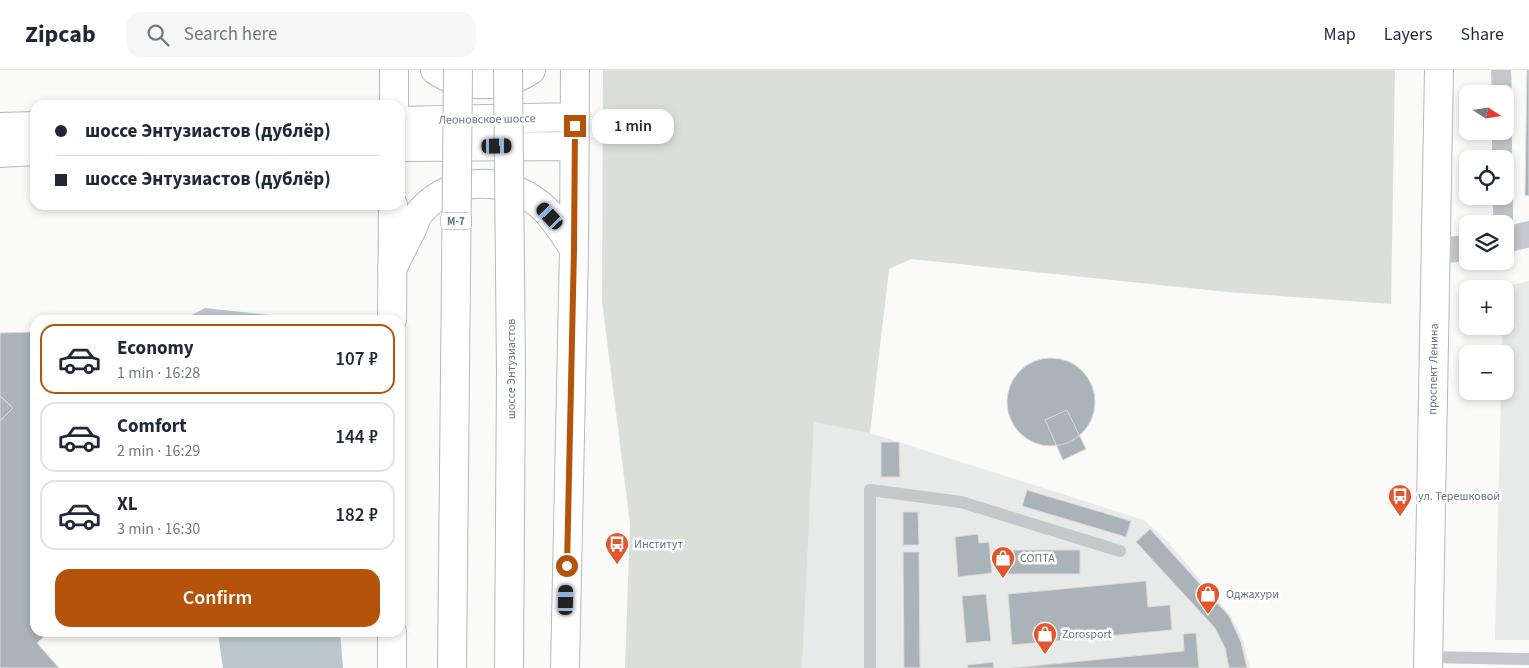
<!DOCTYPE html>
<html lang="en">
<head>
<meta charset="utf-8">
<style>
	:root { --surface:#fff; --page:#f6f6f7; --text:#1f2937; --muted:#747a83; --line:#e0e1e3; --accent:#b45309 }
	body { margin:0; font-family:"Source Sans 3",sans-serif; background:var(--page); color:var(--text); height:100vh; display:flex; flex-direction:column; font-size:19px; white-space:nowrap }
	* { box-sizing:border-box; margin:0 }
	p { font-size:16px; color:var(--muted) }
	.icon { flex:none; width:28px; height:28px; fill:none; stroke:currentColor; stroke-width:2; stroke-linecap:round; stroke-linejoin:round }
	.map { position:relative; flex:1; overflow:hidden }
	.drawer { position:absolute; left:30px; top:245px; width:375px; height:322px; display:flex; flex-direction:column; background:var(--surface); border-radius:15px; box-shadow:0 2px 8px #0003 }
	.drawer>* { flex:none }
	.guide { position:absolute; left:30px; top:30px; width:375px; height:110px; border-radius:15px; box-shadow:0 2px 8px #0003; display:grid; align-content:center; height:110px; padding:0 25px; background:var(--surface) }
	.needle { width:32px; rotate:102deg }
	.tools { position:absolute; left:1459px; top:15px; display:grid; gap:10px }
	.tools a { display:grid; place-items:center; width:55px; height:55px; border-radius:10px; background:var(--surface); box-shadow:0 2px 8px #0003; font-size:25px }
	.end { position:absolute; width:22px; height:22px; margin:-11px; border:6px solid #b45309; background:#fff; box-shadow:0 0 0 2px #fff }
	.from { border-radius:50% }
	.bubble { position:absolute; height:35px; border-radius:15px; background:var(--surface); box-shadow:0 2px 8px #0003; font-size:16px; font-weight:600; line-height:35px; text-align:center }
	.car { position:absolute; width:15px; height:30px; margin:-15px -8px; border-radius:6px; box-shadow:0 0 4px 1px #0007; background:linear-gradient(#222 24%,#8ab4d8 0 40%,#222 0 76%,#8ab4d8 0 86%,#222 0) }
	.guide b { display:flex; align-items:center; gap:18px; height:48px; font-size:19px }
	.guide b+b { border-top:1px solid var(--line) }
	.guide i { width:12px; height:12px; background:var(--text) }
	ul { padding:9px 0 0; list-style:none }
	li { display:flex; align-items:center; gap:15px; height:70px; margin:0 10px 8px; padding:0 15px; border:2px solid var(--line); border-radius:15px }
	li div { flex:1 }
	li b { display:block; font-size:19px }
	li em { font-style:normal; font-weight:600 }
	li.on { border-color:var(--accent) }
	li>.icon { width:45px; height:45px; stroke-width:1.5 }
	.button { display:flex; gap:10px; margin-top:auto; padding:10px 25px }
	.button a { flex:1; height:58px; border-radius:15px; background:var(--accent); color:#fff; font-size:20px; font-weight:600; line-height:58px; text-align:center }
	header { display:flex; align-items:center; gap:30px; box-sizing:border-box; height:70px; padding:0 25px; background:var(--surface); border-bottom:1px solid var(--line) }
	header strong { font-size:24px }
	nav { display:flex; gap:28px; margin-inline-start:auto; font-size:18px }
	.search { width:350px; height:45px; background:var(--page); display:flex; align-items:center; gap:12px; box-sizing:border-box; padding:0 18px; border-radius:15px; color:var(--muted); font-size:19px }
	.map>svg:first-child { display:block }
</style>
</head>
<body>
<header>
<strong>Zipcab</strong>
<div class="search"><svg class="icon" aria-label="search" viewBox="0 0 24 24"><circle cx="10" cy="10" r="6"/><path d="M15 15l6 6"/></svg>Search here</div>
<nav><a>Map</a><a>Layers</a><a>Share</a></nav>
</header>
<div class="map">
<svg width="1529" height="598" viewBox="0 0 1529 598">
	<rect width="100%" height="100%" fill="#fafaf8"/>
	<path fill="#e8e9e9" d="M 1529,211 L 1529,570 L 1495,570 L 1501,321 L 1505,321 L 1505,284 L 1502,284 L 1502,256 L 1505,256 L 1505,219 L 1503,219 L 1503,217 Z
		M 814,351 L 870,363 L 1144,450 L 1168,472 L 1231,546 L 1243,570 L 1250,598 L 802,598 Z"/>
	<path fill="#dadfd7" d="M 603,0 L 1395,0 L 1391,234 L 1227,222 L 911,189 L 889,199 L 870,363 L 814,352 L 802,598 L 625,598 L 630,454 L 602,231 Z"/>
	<path fill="#bbc7cb" d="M 205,238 L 270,245 L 285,250 L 182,250 Z
		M 218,563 L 340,563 L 343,598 L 223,598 Z"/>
	<path fill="#aab3b9" stroke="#dcdcda" d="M 1527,0 L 1529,0 L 1529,126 L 1525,125 Z
		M 35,262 L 35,339 L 32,412 L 35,415 L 35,562 L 49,562 L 37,573 L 59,598 L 0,598 L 0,351 L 13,338 L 0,326 L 0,263 Z
		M1007 332a44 44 0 1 1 88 0a44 44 0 1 1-88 0Z
		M 0,326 L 13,338 L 0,351 Z
		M 1067,340 L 1086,379 L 1063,390 L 1045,350 Z
		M 881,372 L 899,372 L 900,407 L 881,407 Z
		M 1027,420 L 1131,451 L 1126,467 L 1022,436 Z
		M 903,442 L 918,442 L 919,475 L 903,475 Z
		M 1150,459 L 1229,546 L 1241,572 L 1247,598 L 1229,598 L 1225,578 L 1215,558 L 1136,472 Z
		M 978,464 L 979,473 L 989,472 L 992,503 L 958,507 L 955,467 Z
		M 1008,480 L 1080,480 L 1080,504 L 1008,504 Z
		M 903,482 L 919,482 L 920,598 L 904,598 Z
		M 1146,511 L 1148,537 L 1170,535 L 1172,560 L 1012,575 L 1008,524 Z
		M 986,524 L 991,571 L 966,573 L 962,526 Z
		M 1196,563 L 1199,598 L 1012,598 L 1184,581 L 1183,564 Z
		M 993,592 L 994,598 L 968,598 L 967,595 Z"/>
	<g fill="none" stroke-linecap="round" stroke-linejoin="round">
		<g stroke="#b3babf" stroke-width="30">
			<path id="secondary" d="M 435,0 C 463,19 503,19 531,0
				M 400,51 L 575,47
				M 0,57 L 35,56
				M 400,77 L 574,76
				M 0,83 L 35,81
				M 392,199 C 399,185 406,171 413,157 C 415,152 417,145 421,141 C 452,106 504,106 539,134 C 553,145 563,163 574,179
				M 565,598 L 574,179 L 575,0
				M 1428,598 L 1439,0"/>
		</g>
		<g stroke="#b5babe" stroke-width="30">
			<path id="primary" d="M 394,35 L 394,0
				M 392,250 L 393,135
				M 392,598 L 392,562"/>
		</g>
		<g stroke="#b4b9bd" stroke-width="30">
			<path id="trunk" d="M 452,598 L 455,303
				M 509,598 L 511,302"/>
		</g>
		<path stroke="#c3c8cc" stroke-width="12" d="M 1428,587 L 1529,589
			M 870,598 L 870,420 L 961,432 L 1120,481"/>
		<path stroke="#c3c8cc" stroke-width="20" d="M 1501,0 L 1502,24
			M 1502,61 L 1502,89
			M 1503,126 L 1503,153"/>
		<path stroke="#c3c8cc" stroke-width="26" d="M 1505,170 L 1529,164
			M 1435,181 L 1468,178"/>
		<use href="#secondary" stroke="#fff" stroke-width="28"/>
		<use href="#primary" stroke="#fff" stroke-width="28"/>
		<use href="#trunk" stroke="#fff" stroke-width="28"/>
		<g stroke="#b4b9bd" stroke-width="30" stroke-linecap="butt">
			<path id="trunk-bridge" d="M 508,0 L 511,302
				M 455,303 L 458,0"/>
		</g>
		<use href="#trunk-bridge" stroke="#fff" stroke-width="28"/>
	</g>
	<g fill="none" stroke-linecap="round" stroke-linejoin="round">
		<path stroke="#b45309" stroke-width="6" d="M 567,496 L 574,179 L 575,56"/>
	</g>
	<defs>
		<g id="bus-pin" transform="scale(1.25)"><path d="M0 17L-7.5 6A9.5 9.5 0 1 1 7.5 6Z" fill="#e4572e" stroke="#fff"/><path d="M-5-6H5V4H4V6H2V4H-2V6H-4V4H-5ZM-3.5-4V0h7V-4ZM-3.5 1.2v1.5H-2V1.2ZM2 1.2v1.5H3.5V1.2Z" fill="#fff"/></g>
		<g id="shop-pin" transform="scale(1.25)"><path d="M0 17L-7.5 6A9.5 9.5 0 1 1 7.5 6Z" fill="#e4572e" stroke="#fff"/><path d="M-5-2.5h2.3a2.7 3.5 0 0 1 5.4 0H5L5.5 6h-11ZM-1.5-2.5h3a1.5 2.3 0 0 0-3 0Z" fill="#fff"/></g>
	</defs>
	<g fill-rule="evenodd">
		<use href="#bus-pin" x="1400" y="426"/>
		<use href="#bus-pin" x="617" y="474"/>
		<use href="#shop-pin" x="1003" y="488"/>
		<use href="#shop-pin" x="1208" y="524"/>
		<use href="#shop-pin" x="1045" y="564"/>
	</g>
	<g text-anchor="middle" stroke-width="5" stroke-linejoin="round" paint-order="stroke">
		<rect fill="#fff" stroke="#939fa8" stroke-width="1" x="441" y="142.5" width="30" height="17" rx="4"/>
		<g font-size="11" font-weight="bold" fill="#657683">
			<text x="456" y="155">М-7</text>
		</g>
		<g font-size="12" fill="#657683" stroke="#fff">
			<text transform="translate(487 49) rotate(-1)" y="4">Леоновское шоссе</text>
			<text transform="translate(511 299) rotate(-90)" y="4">шоссе Энтузиастов</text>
			<text transform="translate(1433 299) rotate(-89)" y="4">проспект Ленина</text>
		</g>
		<g font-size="12" fill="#657683" stroke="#fff" text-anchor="start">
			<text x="1418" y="430">ул. Терешковой</text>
			<text x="634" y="478">Институт</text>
			<text x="1020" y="492">СОПТА</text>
			<text x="1226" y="528">Оджахури</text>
			<text x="1062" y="568">Zorosport</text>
		</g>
	</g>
</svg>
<div class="tools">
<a><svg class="needle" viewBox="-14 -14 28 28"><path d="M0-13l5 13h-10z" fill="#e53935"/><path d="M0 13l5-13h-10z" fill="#747a83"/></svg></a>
<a><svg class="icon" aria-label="locate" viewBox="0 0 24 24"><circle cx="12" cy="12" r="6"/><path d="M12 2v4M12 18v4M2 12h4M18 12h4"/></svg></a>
<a><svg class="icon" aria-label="layers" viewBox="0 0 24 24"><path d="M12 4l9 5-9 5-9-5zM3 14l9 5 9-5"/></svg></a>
<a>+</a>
<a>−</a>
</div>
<i class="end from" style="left:567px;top:496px"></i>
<i class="end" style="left:575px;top:56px"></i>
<div class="bubble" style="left:592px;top:39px;width:82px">1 min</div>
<i class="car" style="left:497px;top:76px;rotate:89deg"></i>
<i class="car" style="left:550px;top:146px;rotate:317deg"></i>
<i class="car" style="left:566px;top:530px;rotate:1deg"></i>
<div class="guide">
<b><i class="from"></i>шоссе Энтузиастов (дублёр)</b>
<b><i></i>шоссе Энтузиастов (дублёр)</b>
</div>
<section class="drawer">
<ul>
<li class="on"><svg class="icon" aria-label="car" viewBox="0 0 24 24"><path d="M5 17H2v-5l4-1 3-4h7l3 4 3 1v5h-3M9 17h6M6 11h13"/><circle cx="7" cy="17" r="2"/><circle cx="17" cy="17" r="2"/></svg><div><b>Economy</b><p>1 min · 16:28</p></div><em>107 ₽</em></li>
<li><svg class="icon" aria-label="car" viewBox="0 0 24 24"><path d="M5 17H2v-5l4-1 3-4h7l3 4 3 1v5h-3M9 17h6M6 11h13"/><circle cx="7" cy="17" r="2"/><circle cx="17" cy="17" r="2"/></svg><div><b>Comfort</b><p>2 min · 16:29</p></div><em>144 ₽</em></li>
<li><svg class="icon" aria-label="car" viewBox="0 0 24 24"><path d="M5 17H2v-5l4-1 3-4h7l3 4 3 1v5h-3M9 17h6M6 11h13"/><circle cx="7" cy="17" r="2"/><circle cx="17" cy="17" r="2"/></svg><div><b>XL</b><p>3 min · 16:30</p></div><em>182 ₽</em></li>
</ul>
<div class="button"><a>Confirm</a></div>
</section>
</div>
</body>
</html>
